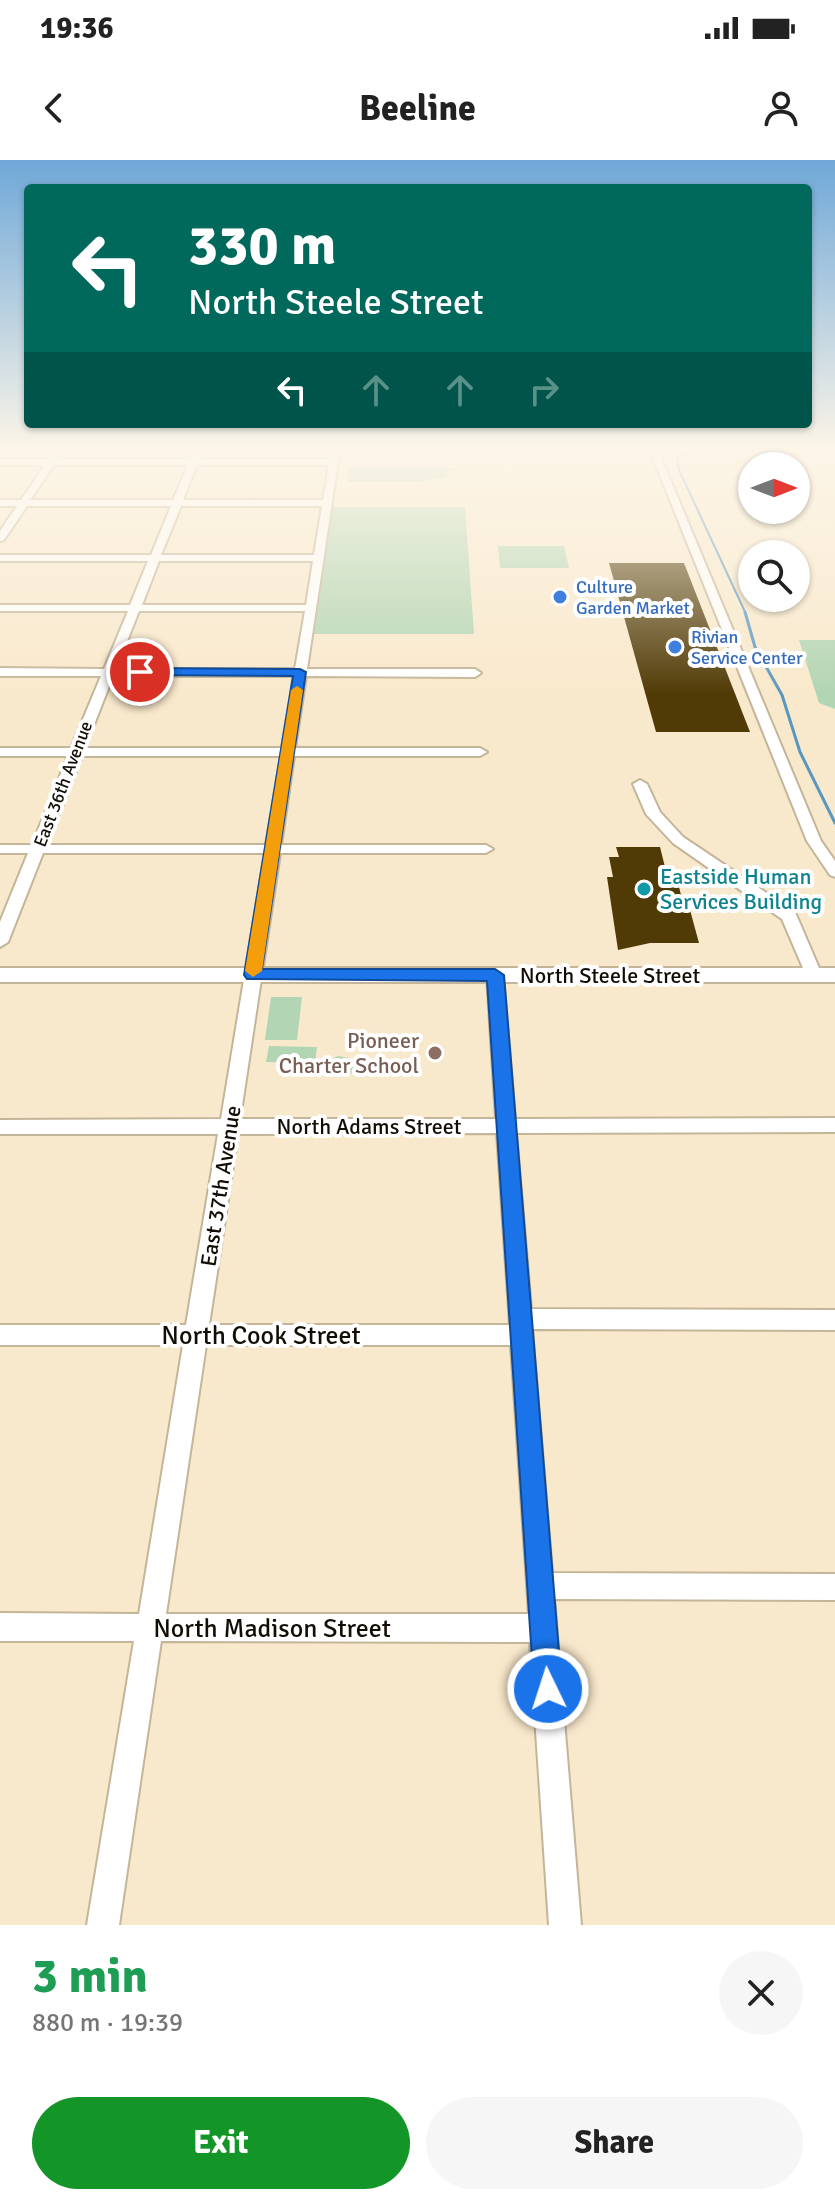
<!DOCTYPE html>
<html lang="en">
<head>
<meta charset="utf-8">
<style>
  :root { --surface:#fff; --page:#f6f6f6; --text:#222; --muted:#767676; --accent:#139527 }
  body { margin:0; font-family:Signika,sans-serif; background:var(--page); color:var(--text); height:100vh; display:flex; flex-direction:column; font-size:30px; white-space:nowrap }
  * { box-sizing:border-box; margin:0 }
  p { font-size:26px; color:var(--muted) }
  .icon { flex:none; width:44px; height:44px; fill:none; stroke:currentColor; stroke-width:2; stroke-linecap:round; stroke-linejoin:round }
  .map { position:relative; height:1765px; overflow:hidden }
  .sheet { display:flex; flex-direction:column; background:var(--surface); flex:1 }
  .sheet>* { flex:none }
  .banner { position:absolute; left:24px; top:24px; width:788px; height:244px; border-radius:8px; box-shadow:0 2px 6px #0004; background:#00695c; color:#fff; overflow:hidden }
  .needle { width:52px; rotate:90deg }
  .buttons { position:absolute; left:738px; top:292px; display:grid; gap:16px }
  .buttons a { display:grid; place-items:center; width:72px; height:72px; border-radius:50%; background:var(--surface); box-shadow:0 2px 6px #0004; font-size:40px }
  .pin { position:absolute; display:grid; place-items:center; width:68px; height:68px; color:#fff; margin:-34px; border:4px solid #fff; border-radius:50%; box-shadow:0 2px 8px #0007 }
  .me { position:absolute; width:88px; margin:-44px; rotate:356deg; stroke-linejoin:round; filter:drop-shadow(0 0 6px #0008) }
  .turn { display:flex; align-items:center; gap:28px; height:168px; padding:0 32px; font-size:36px }
  .turn .icon { width:104px; height:104px; stroke-width:2.5 }
  .turn b { display:block; font-size:56px; line-height:68px }
  .lanes { display:flex; align-items:center; height:76px; padding:0 32px; background:#0003; justify-content:center; gap:40px; direction:ltr }
  .lanes .off { opacity:.35 }
  .round { display:grid; place-items:center; flex:none; width:84px; height:84px; border-radius:42px; background:var(--page) }
  .summary { display:flex; align-items:center; justify-content:space-between; height:136px; padding:0 32px }
  h1 { font-size:48px; font-weight:700; line-height:60px; color:#1e9e55 }
  .cta { display:flex; gap:16px; margin-top:auto; padding:16px 32px }
  .cta a { flex:1; height:92px; border-radius:48px; background:var(--accent); color:#fff; font-size:32px; font-weight:700; line-height:92px; text-align:center }
  .cta a+a { background:var(--page); color:var(--text) }
  .status { display:flex; justify-content:space-between; align-items:center; height:56px; padding:0 40px; background:var(--surface); direction:ltr }
  .status svg { height:22px; fill:currentColor }
  header { display:flex; justify-content:space-between; align-items:center; height:104px; padding:0 32px; background:var(--surface); font-size:36px; font-weight:700 }
  .map>svg:first-child { display:block }
</style>
</head>
<body>
<div class="status"><b>19:36</b><svg viewBox="0 0 49 12"><path d="M0 12V9h3v3zM5 12V6h3v6zM10 12V3h3v9zM15 12V0h3v12zM26 1h20v11H26zM47 4h2v5h-2z"/></svg></div>
<header><svg class="icon" aria-label="back" viewBox="0 0 24 24"><path d="M15 5l-7 7 7 7"/></svg>Beeline<svg class="icon" aria-label="person" viewBox="0 0 24 24"><circle cx="12" cy="8" r="4"/><path d="M4 21q1-7 8-7t8 7"/></svg></header>
<div class="map">
<svg width="835" height="1765" viewBox="0 0 835 1765">
  <rect width="100%" height="100%" fill="#f9e9cc"/>
  <!-- green -->
  <g fill="#b2d5b3">
    <path d="M 349,307 L 454,308 L 455,310 L 444,313 L 451,316 C 439,320 431,318 419,322 L 348,322 Z"/>
    <path d="M 332,347 L 465,347 L 474,474 L 314,474 Z"/>
    <path d="M 498,386 L 564,386 L 569,408 L 500,408 Z"/>
    <path d="M 799,480 L 835,480 L 835,549 L 819,543 Z"/>
    <path d="M 271,837 L 302,837 L 297,880 L 265,880 Z"/>
    <path d="M 269,886 L 317,887 L 315,903 L 266,902 Z"/>
    <path d="M 338,896 L 370,902 L 390,913 L 327,914 L 329,900 Z"/>
  </g>
  <g fill="none" stroke-linecap="round" stroke-linejoin="round">
    <!-- stream-far1 -->
    <path stroke="#5997c0" stroke-width="2" d="M 692,288 L 677,298 L 679,310 L 746,454"/>
    <!-- stream -->
    <path stroke="#5997c0" stroke-width="3" d="M 745,452 L 755,487 L 782,535 L 800,592 L 835,663"/>
  </g>
  <!-- building -->
  <g fill="#503a06">
    <path d="M 609,403 L 684,403 L 750,572 L 656,572 Z"/>
    <path d="M 616,687 L 660,687 L 668,719 L 677,719 L 682,739 L 687,739 L 699,783 L 650,783 L 618,790 L 607,717 L 613,717 L 609,697 L 619,697 Z"/>
  </g>
  <g fill="none" stroke-linecap="round" stroke-linejoin="round">
    <!-- minor casing -->
    <g stroke="#c4b599" stroke-width="4">
      <g id="minor">
        <path d="M 57,288 L 65,288 L 58,299 L 190,299 L 195,288 L 203,288 L 199,299 L 330,299 L 332,288 L 340,288 L 307,509 L 475,509 L 481,513 L 475,517 L 306,516 L 295,588 L 480,588 L 487,592 L 480,596 L 294,596 L 281,685 L 486,685 L 493,689 L 486,693 L 280,693 L 240,959 L 496,959 L 487,815 L 495,809 L 503,815 L 515,959 L 835,958 L 835,972 L 516,973 L 531,1149 L 835,1150 L 835,1170 L 532,1169 L 552,1413 L 835,1414 L 835,1440 L 554,1439 L 581,1765 L 549,1765 L 530,1482 L 161,1481 L 119,1765 L 87,1765 L 134,1481 L 0,1481 L 0,1453 L 139,1454 L 183,1185 L 0,1185 L 0,1165 L 186,1165 L 218,974 L 0,974 L 0,960 L 221,959 L 265,693 L 43,693 L 8,782 L 0,787 L 0,762 L 28,693 L 0,693 L 0,685 L 32,685 L 68,596 L 0,596 L 0,588 L 71,588 L 101,516 L 0,516 L 0,508 L 104,509 L 128,451 L 0,451 L 0,445 L 130,445 L 148,401 L 0,401 L 0,395 L 151,395 L 171,346 L 27,346 L 4,380 L 0,381 L 0,371 L 17,346 L 0,346 L 0,340 L 21,340 L 45,305 L 0,305 L 0,299 L 49,299 ZM 54,305 L 188,305 L 173,340 L 30,340 ZM 197,305 L 329,305 L 323,340 L 183,340 ZM 181,346 L 322,346 L 314,395 L 161,395 ZM 159,401 L 313,401 L 306,445 L 142,445 ZM 139,451 L 305,451 L 295,509 L 116,509 ZM 113,516 L 294,516 L 282,588 L 85,588 ZM 82,596 L 281,596 L 266,685 L 47,685 ZM 497,973 L 510,1165 L 209,1165 L 238,974 ZM 206,1185 L 511,1185 L 529,1454 L 166,1454 Z"/>
        <path d="M 649,288 L 657,288 L 821,681 L 835,701 L 835,717 L 830,715 L 807,681 Z"/>
        <path d="M 640,620 L 647,624 L 660,652 L 683,677 L 795,752 L 822,815 L 820,819 L 814,821 L 806,815 L 782,759 L 673,683 L 646,654 L 633,624 Z"/>
      </g>
    </g>
    <!-- tertiary casing -->
    <g stroke="#c4b599" stroke-width="4">
      <rect id="tertiary" x="0" y="808" width="835" height="14"/>
    </g>
    <!-- minor -->
    <use href="#minor" fill="#fff" fill-rule="evenodd"/>
    <!-- tertiary -->
    <use href="#tertiary" fill="#fff" fill-rule="evenodd"/>
  </g>
  <!-- sky -->
  <linearGradient id="sky" x2="0" y2="1"><stop stop-color="#6fa8d8"/><stop offset="0.54" stop-color="#fcf5e8"/><stop offset="1" stop-color="#fcf5e8" stop-opacity="0"/></linearGradient>
  <rect width="835" height="535" fill="url(#sky)"/>
  <!-- route -->
  <path fill="#1a73e8" stroke="#114b97" stroke-width="2" d="M 140,508 L 300,509 L 306,512 L 262,809 L 495,809 L 504,815 L 562,1529 L 558,1539 L 548,1543 L 538,1539 L 534,1529 L 487,821 L 247,819 L 244,815 L 293,516 L 135,515 L 133,512 Z"/>
  <!-- slow -->
  <path fill="#f59e0b" d="M 297,526 L 303,530 L 262,811 L 253,817 L 245,811 L 291,530 Z"/>
  <!-- markers -->
  <g fill="#3f7fe0" stroke="#fff" stroke-width="3">
    <circle cx="560" cy="437" r="8"/>
    <circle cx="675" cy="487" r="8"/>
  </g>
  <circle fill="#0f9aa8" stroke="#fff" stroke-width="3" cx="644" cy="729" r="8"/>
  <circle fill="#8d6e63" stroke="#fff" stroke-width="3" cx="435" cy="893" r="8"/>
  <g text-anchor="middle" stroke-width="8" stroke-linejoin="round" paint-order="stroke">
    <!-- far-shop labels -->
    <g font-size="18" fill="#366cbe" stroke="#fff" text-anchor="start">
      <text x="576" y="433">Culture<tspan x="576" dy="21">Garden Market</tspan></text>
      <text x="691" y="483">Rivian<tspan x="691" dy="21">Service Center</tspan></text>
    </g>
    <!-- far-street labels -->
    <g font-size="18" fill="#130e05" stroke="#fff">
      <text transform="translate(63 624) rotate(-69)" y="6">East 36th Avenue</text>
    </g>
    <!-- culture labels -->
    <g font-size="22" fill="#0d838f" stroke="#fff" text-anchor="start">
      <text x="660" y="724">Eastside Human<tspan x="660" dy="25">Services Building</tspan></text>
    </g>
    <!-- street labels -->
    <g font-size="22" fill="#130e05" stroke="#fff">
      <text x="610" y="823">North Steele Street</text>
      <text x="369" y="974">North Adams Street</text>
      <text transform="translate(220 1026) rotate(-81)" y="8">East 37th Avenue</text>
    </g>
    <!-- education labels -->
    <g font-size="22" fill="#785e54" stroke="#fff" text-anchor="end">
      <text x="419" y="888">Pioneer<tspan x="419" dy="25">Charter School</tspan></text>
    </g>
    <!-- near-street labels -->
    <g font-size="26" fill="#130e05" stroke="#fff">
      <text x="261" y="1184">North Cook Street</text>
      <text x="272" y="1477">North Madison Street</text>
    </g>
  </g>
</svg>
<div class="buttons">
<a><svg class="needle" viewBox="-14 -14 28 28"><path d="M0-13l5 13h-10z" fill="#e53935"/><path d="M0 13l5-13h-10z" fill="#767676"/></svg></a>
<a><svg class="icon" aria-label="search" viewBox="0 0 24 24"><circle cx="10" cy="10" r="6"/><path d="M15 15l6 6"/></svg></a>
</div>
<div class="pin" style="left:140px;top:512px;background:#d93025"><svg class="icon" aria-label="arrive" viewBox="0 0 24 24"><path d="M6 21V4h12l-3 4 3 4H6"/></svg></div>
<svg class="me" style="left:548px;top:1529px" viewBox="-20 -20 40 40"><circle r="17" fill="#1a73e8" stroke="#fff" stroke-width="3"/><path d="M0-11L8 9 0 5-8 9z" fill="#fff"/></svg>
<div class="banner">
<div class="turn"><svg class="icon" aria-label="left" viewBox="0 0 24 24"><path d="M17 20v-9H6M10 6l-5 5 5 5"/></svg><div><b>330 m</b>North Steele Street</div></div>
<div class="lanes"><svg class="icon" aria-label="left" viewBox="0 0 24 24"><path d="M17 20v-9H6M10 6l-5 5 5 5"/></svg><svg class="icon off" aria-label="ahead" viewBox="0 0 24 24"><path d="M12 20V5M6 11l6-6 6 6"/></svg><svg class="icon off" aria-label="ahead" viewBox="0 0 24 24"><path d="M12 20V5M6 11l6-6 6 6"/></svg><svg class="icon off" aria-label="right" viewBox="0 0 24 24"><path d="M7 20v-9h11M14 6l5 5-5 5"/></svg></div>
</div>
</div>
<section class="sheet">
<div class="summary"><div><h1>3 min</h1><p>880 m · 19:39</p></div><a class="round"><svg class="icon" aria-label="close" viewBox="0 0 24 24"><path d="M6 6l12 12M18 6L6 18"/></svg></a></div>
<div class="cta"><a>Exit</a><a>Share</a></div>
</section>
</body>
</html>
